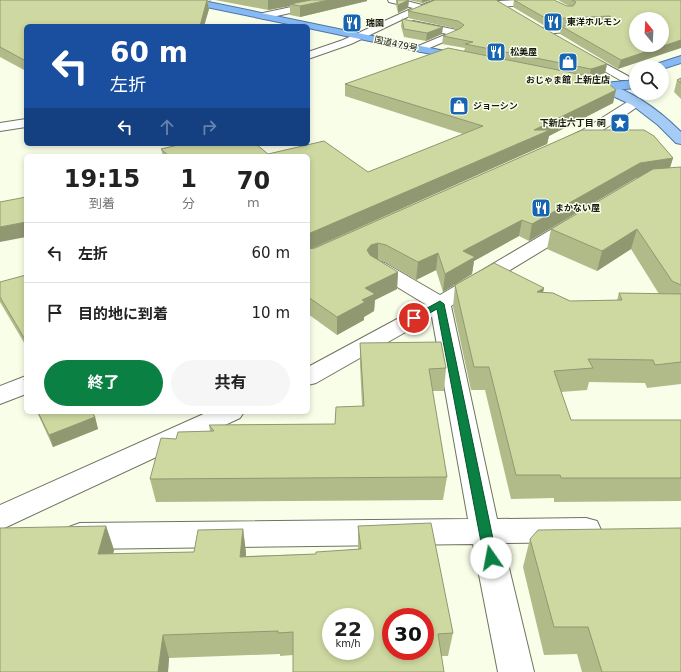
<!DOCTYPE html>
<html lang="ja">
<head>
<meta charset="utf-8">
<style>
  :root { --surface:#fff; --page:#f6f6f6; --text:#222; --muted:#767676; --line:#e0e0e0; --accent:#0b8043 }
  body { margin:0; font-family:"DejaVu Sans","Noto Sans JP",sans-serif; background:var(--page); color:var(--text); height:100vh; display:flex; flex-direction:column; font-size:15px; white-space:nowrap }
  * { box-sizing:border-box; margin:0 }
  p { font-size:13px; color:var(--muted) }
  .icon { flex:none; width:22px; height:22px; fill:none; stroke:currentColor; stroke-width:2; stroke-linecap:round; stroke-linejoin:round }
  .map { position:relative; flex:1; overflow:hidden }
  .drawer { position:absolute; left:24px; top:154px; width:286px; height:260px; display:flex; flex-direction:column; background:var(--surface); border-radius:6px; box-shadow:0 2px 6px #0003 }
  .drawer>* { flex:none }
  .hud { position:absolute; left:24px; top:24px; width:286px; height:122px; border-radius:6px; box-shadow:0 2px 6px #0003; background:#1a4fa0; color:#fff; overflow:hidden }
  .needle { width:26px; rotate:342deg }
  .controls { position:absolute; left:629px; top:12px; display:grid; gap:8px }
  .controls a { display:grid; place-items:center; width:40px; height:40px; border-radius:50%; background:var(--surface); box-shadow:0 2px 6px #0003; font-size:20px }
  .speed { position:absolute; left:322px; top:608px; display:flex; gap:8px; font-size:20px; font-weight:700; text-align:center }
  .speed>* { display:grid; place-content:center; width:52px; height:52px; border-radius:50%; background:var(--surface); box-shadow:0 2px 6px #0003; line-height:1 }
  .speed small { font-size:10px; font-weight:400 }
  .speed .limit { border:6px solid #d22; background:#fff; color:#111 }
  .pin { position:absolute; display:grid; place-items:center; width:34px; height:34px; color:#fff; margin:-17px; border:2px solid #fff; border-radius:50%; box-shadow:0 1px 4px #0007 }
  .me { position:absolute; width:44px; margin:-22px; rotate:348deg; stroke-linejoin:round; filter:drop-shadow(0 0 3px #0008) }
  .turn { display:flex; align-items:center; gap:14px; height:84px; padding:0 20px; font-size:18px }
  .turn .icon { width:52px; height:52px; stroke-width:2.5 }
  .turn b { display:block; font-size:28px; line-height:34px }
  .lanes { display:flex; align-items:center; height:38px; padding:0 20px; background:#0003; justify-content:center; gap:20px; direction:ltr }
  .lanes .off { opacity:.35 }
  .eta { display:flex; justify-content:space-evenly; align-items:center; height:68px; text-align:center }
  .eta b { font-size:24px; font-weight:700; line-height:28px }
  .cta { display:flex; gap:8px; margin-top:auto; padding:8px 20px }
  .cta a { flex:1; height:46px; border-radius:24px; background:var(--accent); color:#fff; font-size:16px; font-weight:700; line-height:46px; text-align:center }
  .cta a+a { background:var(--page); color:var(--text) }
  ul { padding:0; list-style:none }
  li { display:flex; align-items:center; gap:12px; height:60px; padding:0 20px; border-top:1px solid var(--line) }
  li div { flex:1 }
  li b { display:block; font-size:15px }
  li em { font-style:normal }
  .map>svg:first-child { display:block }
</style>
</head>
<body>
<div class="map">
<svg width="681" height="672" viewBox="0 0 681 672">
  <rect width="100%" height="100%" fill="#f9fee9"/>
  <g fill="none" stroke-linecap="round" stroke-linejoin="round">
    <!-- minor casing -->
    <g stroke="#6f7360" stroke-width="2">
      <g id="minor">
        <path d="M 324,0 L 340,0 L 336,3 L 263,19 L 258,16 L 263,13 Z"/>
        <path d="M 388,0 L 403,0 L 422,5 L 435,0 L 448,0 L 447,2 L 420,11 L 351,44 L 308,59 L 308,52 L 343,40 L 413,8 L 389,2 Z"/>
        <path d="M 520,0 L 548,0 L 548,1 L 544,4 L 498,7 L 494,4 L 498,1 Z"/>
        <path d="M 413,21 L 457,30 L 462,33 L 460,35 L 420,52 L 415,49 L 416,47 L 447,34 L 410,26 L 408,24 Z"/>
        <path d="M 591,25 L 594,26 L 596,28 L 594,30 L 542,34 L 537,31 L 542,28 Z"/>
        <path d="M 580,50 L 628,76 L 630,78 L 628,80 L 620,80 L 576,55 L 575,53 L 576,51 Z"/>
        <path d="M 636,98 L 640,99 L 642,102 L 640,105 C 625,115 577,151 560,147 L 558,144 L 560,141 L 581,131 L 632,99 Z"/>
        <path d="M 26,119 L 26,127 L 0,131 L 0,123 Z"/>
        <path d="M 575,218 L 581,219 L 584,223 L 581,227 L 451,306 L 497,519 L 586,518 L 597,521 L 601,530 L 597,539 L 586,542 L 503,543 L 534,672 L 498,672 L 473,544 L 80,549 L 69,545 L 65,536 L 69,527 L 80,523 L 468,519 L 432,317 L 316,383 L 308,385 L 308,367 L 425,304 L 371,271 L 368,267 L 371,263 L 378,261 L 385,263 L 440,295 L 569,219 Z"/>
        <path d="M 26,376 L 26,394 L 0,404 L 0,386 Z"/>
        <path d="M 208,412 L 244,412 L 240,418 L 0,530 L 0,505 Z"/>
      </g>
    </g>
    <!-- primary casing -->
    <g stroke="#4d76a3" stroke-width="2">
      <path id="primary" d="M 604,83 C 633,91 660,111 681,132 L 681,144 L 676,143 L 658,125 L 632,105 L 600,90 L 598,87 L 600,84 Z"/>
    </g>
    <!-- trunk casing -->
    <g stroke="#4d76a3" stroke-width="2">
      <g id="trunk">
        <path d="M 183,0 L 199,0 L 464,55 L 469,58 L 464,61 L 308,28 L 308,26 L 298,26 L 187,3 Z"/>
        <path d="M 681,56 L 681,63 L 662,69 L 662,67 L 651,67 L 653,65 Z"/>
        <path d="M 582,79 L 604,83 L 636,80 L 636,88 L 604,91 L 578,86 L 576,83 L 578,80 Z"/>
      </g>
    </g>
    <!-- minor -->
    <use href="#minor" fill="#fff" fill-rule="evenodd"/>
    <!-- primary -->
    <use href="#primary" fill="#a5cbf7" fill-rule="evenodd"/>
    <!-- trunk -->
    <use href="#trunk" fill="#87baf4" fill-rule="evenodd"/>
  </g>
  <!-- wall -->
  <g fill="#b1bb8a">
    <path d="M 0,0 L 211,0 L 211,1 L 208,0 L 209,9 L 204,26 L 26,26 L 26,71 L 0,57 Z"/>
    <path d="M 215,0 L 367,0 L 367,1 L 300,17 L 290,15 L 290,6 L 268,10 Z"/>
    <path d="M 396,0 L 409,0 L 408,8 L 398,13 L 396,5 Z"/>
    <path d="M 409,0 L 431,0 L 422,3 Z"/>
    <path d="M 435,0 L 496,0 L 540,26 L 607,64 L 605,73 L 593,77 L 603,79 L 616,90 L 613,103 L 549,136 L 547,144 L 314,248 L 582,130 L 644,130 L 654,136 L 673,158 L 670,168 L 681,167 L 681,384 L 647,388 L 645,383 L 589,382 L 587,390 L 561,392 L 571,420 L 681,420 L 681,501 L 554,502 L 554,498 L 511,499 L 485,390 L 471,390 L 453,307 L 455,285 L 494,263 L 544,288 L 543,292 L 553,293 L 570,301 L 617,300 L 619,293 L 659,294 L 631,249 L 597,271 L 547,249 L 551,229 L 639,177 L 636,178 L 529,241 L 519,236 L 474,261 L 472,274 L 443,292 L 436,270 L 416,280 L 385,262 L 379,260 L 398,272 L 397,289 L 375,300 L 374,311 L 364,317 L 364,320 L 337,335 L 308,314 L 308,156 L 163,156 L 161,149 L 182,144 L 256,144 L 268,154 L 324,141 L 368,172 L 463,134 L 345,96 L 345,84 L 448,48 L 464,51 L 465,48 L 442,44 L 443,36 L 459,30 L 457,29 L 408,18 L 408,11 Z"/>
    <path d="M 514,0 L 569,6 L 558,0 L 681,0 L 618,69 L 560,34 L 561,26 L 586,25 L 545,26 L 513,7 Z"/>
    <path d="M 402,19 L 442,34 L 426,41 L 404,37 L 401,26 Z"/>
    <path d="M 681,78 L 681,99 L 674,92 L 677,80 Z"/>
    <path d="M 26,275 L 26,346 L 0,302 L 0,282 Z"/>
    <path d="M 360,343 L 446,368 L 444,391 L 432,391 L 447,477 L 443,500 L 156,502 L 150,479 L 176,439 L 210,431 L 209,425 L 335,424 L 362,406 L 360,365 Z"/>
    <path d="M 37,412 L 92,412 L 95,417 L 98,429 L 53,447 Z"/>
    <path d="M 106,526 L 114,550 L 113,554 L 194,552 L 243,529 L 246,553 L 246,556 L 316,554 L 358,549 L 358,526 L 453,633 L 448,656 L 293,655 L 280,656 L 280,654 L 169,658 L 168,672 L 0,672 Z"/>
    <path d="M 530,539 L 681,672 L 582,672 L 577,654 L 544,655 L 523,567 Z"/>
  </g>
  <!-- shaded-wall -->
  <g fill="#909871">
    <path d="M 207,0 L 209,9 L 204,26 L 200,26 Z"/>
    <path d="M 268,0 L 317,0 L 290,4 L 290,6 L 268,10 Z"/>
    <path d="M 329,0 L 367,0 L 367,1 L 300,17 L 300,6 Z"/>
    <path d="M 409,0 L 408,8 L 398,13 L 398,5 Z"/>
    <path d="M 422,0 L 431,0 L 422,3 Z"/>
    <path d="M 443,27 L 442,34 L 426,41 L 427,33 Z"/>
    <path d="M 681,40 L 681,48 L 618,69 L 621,60 Z"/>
    <path d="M 607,64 L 605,73 L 589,78 L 591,69 Z"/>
    <path d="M 616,90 L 613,103 L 549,136 L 547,144 L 308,250 L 308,234 L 534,130 Z"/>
    <path d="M 673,158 L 668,173 L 636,178 L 529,241 L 532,224 L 640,163 Z"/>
    <path d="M 522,220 L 519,236 L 474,261 L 472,274 L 443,292 L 445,274 L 463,251 Z"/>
    <path d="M 26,222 L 26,237 L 0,242 L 0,227 Z"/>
    <path d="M 637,229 L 631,249 L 597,271 L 602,251 Z"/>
    <path d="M 378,243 L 378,260 L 371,262 L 367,250 L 371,245 Z"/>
    <path d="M 438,253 L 436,270 L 416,280 L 418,262 Z"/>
    <path d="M 398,272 L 397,289 L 375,300 L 374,311 L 364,317 L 364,320 L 337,335 L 337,317 L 365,288 Z"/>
    <path d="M 544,288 L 539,309 L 537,292 Z"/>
    <path d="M 95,417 L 98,429 L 53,447 L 49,435 Z"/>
    <path d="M 106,526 L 114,550 L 107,578 L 98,554 Z"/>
    <path d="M 243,529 L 246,553 L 244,581 L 240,557 Z"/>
    <path d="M 163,635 L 169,658 L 168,672 L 158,672 Z"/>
  </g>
  <!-- building -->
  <g fill="#ced9a1" stroke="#909871" fill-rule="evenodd">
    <path d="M 0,0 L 207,0 L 200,26 L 26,26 L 26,61 L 0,47 Z"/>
    <path d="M 311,0 L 329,0 L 300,6 L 290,4 Z"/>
    <path d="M 397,0 L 409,0 L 398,5 Z"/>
    <path d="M 435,0 L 496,0 L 540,26 L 607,64 L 591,69 L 465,44 L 473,42 L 443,36 L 461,28 L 464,25 L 458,21 L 408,11 Z"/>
    <path d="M 514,0 L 554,0 L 567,6 L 573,6 L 576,2 L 572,0 L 681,0 L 681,40 L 621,60 L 561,26 L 606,24 L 612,20 L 610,16 L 547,19 ZM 636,19 L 662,19 L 662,45 L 636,45 Z"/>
    <path d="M 402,19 L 443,27 L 427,33 L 404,29 Z"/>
    <path d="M 448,48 L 603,79 L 616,90 L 534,130 L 550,130 L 308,234 L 308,156 L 169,156 L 161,149 L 182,144 L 256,144 L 268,154 L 324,141 L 368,172 L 483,126 L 345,84 Z"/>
    <path d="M 681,78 L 681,83 L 677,80 Z"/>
    <path d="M 582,130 L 644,130 L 654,136 L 673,158 L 640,163 L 532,224 L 522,220 L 463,251 L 475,257 L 445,274 L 438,253 L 418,262 L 386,245 L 378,243 L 371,245 L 367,250 L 370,255 L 398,272 L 365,288 L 375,294 L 362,300 L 365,302 L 337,317 L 308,297 L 308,249 L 315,248 Z"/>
    <path d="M 681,167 L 681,285 L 672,281 L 637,229 L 602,251 L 551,229 L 653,169 Z"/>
    <path d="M 26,197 L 26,222 L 0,227 L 0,202 Z"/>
    <path d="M 494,263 L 544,288 L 537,292 L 553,293 L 570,301 L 622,300 L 619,293 L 681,294 L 681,362 L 655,365 L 653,360 L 588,359 L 593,368 L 554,371 L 571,420 L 681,420 L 681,478 L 561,478 L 560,475 L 516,475 L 489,367 L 474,367 L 455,285 Z"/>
    <path d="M 26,275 L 26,341 L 0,297 L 0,282 Z"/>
    <path d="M 441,342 L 446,368 L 429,369 L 447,477 L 150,479 L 161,438 L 176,439 L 178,432 L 214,431 L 209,425 L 335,424 L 336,407 L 364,406 L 360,343 Z"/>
    <path d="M 26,378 L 26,384 L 24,379 Z"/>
    <path d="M 38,412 L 92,412 L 95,417 L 49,435 Z"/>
    <path d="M 431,523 L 453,633 L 438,634 L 444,672 L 293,672 L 293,632 L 278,633 L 278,631 L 163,635 L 158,672 L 0,672 L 0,528 L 106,526 L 98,554 L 194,552 L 198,530 L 243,529 L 240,557 L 316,554 L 316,552 L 361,549 L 358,526 ZM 331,617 L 365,617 L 365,651 L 331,651 ZM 391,617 L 425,617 L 425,651 L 391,651 Z"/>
    <path d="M 681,528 L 681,672 L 602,672 L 588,627 L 554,627 L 530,539 L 538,530 Z"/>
  </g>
  <!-- route -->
  <path fill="#0b8043" stroke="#07532c" d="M 440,301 L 444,304 L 497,558 L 495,562 L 491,564 L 486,562 L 484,558 L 437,309 L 417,320 L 414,321 L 409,318 Z"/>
  <!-- icons -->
  <defs>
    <g id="restaurant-square" transform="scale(1)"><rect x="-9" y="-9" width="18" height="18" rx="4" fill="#1764b3" stroke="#f9fee9"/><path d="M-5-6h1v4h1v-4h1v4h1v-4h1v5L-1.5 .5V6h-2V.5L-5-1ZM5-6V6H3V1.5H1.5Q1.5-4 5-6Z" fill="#fff"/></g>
    <g id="shop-square" transform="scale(1)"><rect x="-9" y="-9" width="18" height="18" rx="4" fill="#1764b3" stroke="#f9fee9"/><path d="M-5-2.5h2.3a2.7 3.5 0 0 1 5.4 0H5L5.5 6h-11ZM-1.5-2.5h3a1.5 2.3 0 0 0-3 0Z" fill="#fff"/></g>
    <g id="sight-square" transform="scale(1)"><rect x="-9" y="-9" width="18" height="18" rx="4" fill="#1764b3" stroke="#f9fee9"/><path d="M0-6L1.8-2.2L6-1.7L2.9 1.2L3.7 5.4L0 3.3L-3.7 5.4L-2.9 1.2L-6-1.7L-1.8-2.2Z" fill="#fff"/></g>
  </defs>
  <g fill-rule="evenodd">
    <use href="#restaurant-square" x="553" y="22"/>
    <use href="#restaurant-square" x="352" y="23"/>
    <use href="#restaurant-square" x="496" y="52"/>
    <use href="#shop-square" x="568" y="62"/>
    <use href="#shop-square" x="459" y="106"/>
    <use href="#sight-square" x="620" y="123"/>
    <use href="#restaurant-square" x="541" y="208"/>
  </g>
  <g text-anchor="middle" stroke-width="3" stroke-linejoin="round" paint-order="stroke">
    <!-- far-poi labels -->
    <g font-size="9" font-weight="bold" fill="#181912" stroke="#f9fee9" text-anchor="start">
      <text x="567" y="25">東洋ホルモン</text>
      <text x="366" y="26">瑞園</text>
      <text x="510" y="55">松美屋</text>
      <text x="568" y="83" text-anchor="middle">おじゃま館 上新庄店</text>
      <text x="473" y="109">ジョーシン</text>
      <text x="606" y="126" text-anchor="end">下新庄六丁目 祠</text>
      <text x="555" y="211">まかない屋</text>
    </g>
    <!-- far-street labels -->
    <g font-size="9" fill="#181912" stroke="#f9fee9">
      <text transform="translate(396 44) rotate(12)" y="3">国道479号</text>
    </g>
  </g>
</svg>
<div class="controls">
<a><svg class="needle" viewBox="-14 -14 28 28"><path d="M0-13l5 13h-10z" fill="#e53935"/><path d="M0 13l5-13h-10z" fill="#767676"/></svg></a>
<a><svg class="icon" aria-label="search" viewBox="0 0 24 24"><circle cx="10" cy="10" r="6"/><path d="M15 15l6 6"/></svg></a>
</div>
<div class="speed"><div>22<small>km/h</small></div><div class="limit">30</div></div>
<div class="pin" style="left:414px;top:318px;background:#d93025"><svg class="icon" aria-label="arrive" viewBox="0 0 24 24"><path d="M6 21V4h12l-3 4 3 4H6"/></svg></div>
<svg class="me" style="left:491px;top:558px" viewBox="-20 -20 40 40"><circle r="19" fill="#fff"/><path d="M0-13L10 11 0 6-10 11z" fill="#0b8043"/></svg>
<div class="hud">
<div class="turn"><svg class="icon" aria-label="left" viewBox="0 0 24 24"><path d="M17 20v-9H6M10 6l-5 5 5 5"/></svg><div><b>60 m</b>左折</div></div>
<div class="lanes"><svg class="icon" aria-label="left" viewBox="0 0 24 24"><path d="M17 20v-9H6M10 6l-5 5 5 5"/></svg><svg class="icon off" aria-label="ahead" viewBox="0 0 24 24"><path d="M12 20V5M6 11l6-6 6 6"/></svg><svg class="icon off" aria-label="right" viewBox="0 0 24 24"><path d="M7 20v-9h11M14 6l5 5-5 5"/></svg></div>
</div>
<section class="drawer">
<div class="eta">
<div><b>19:15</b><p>到着</p></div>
<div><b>1</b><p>分</p></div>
<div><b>70</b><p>m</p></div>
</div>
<ul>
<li><svg class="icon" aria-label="left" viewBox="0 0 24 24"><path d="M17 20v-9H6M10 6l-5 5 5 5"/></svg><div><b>左折</b></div><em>60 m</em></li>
<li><svg class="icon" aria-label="arrive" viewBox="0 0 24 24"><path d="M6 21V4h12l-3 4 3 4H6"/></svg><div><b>目的地に到着</b></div><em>10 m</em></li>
</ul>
<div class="cta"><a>終了</a><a>共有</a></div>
</section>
</div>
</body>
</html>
